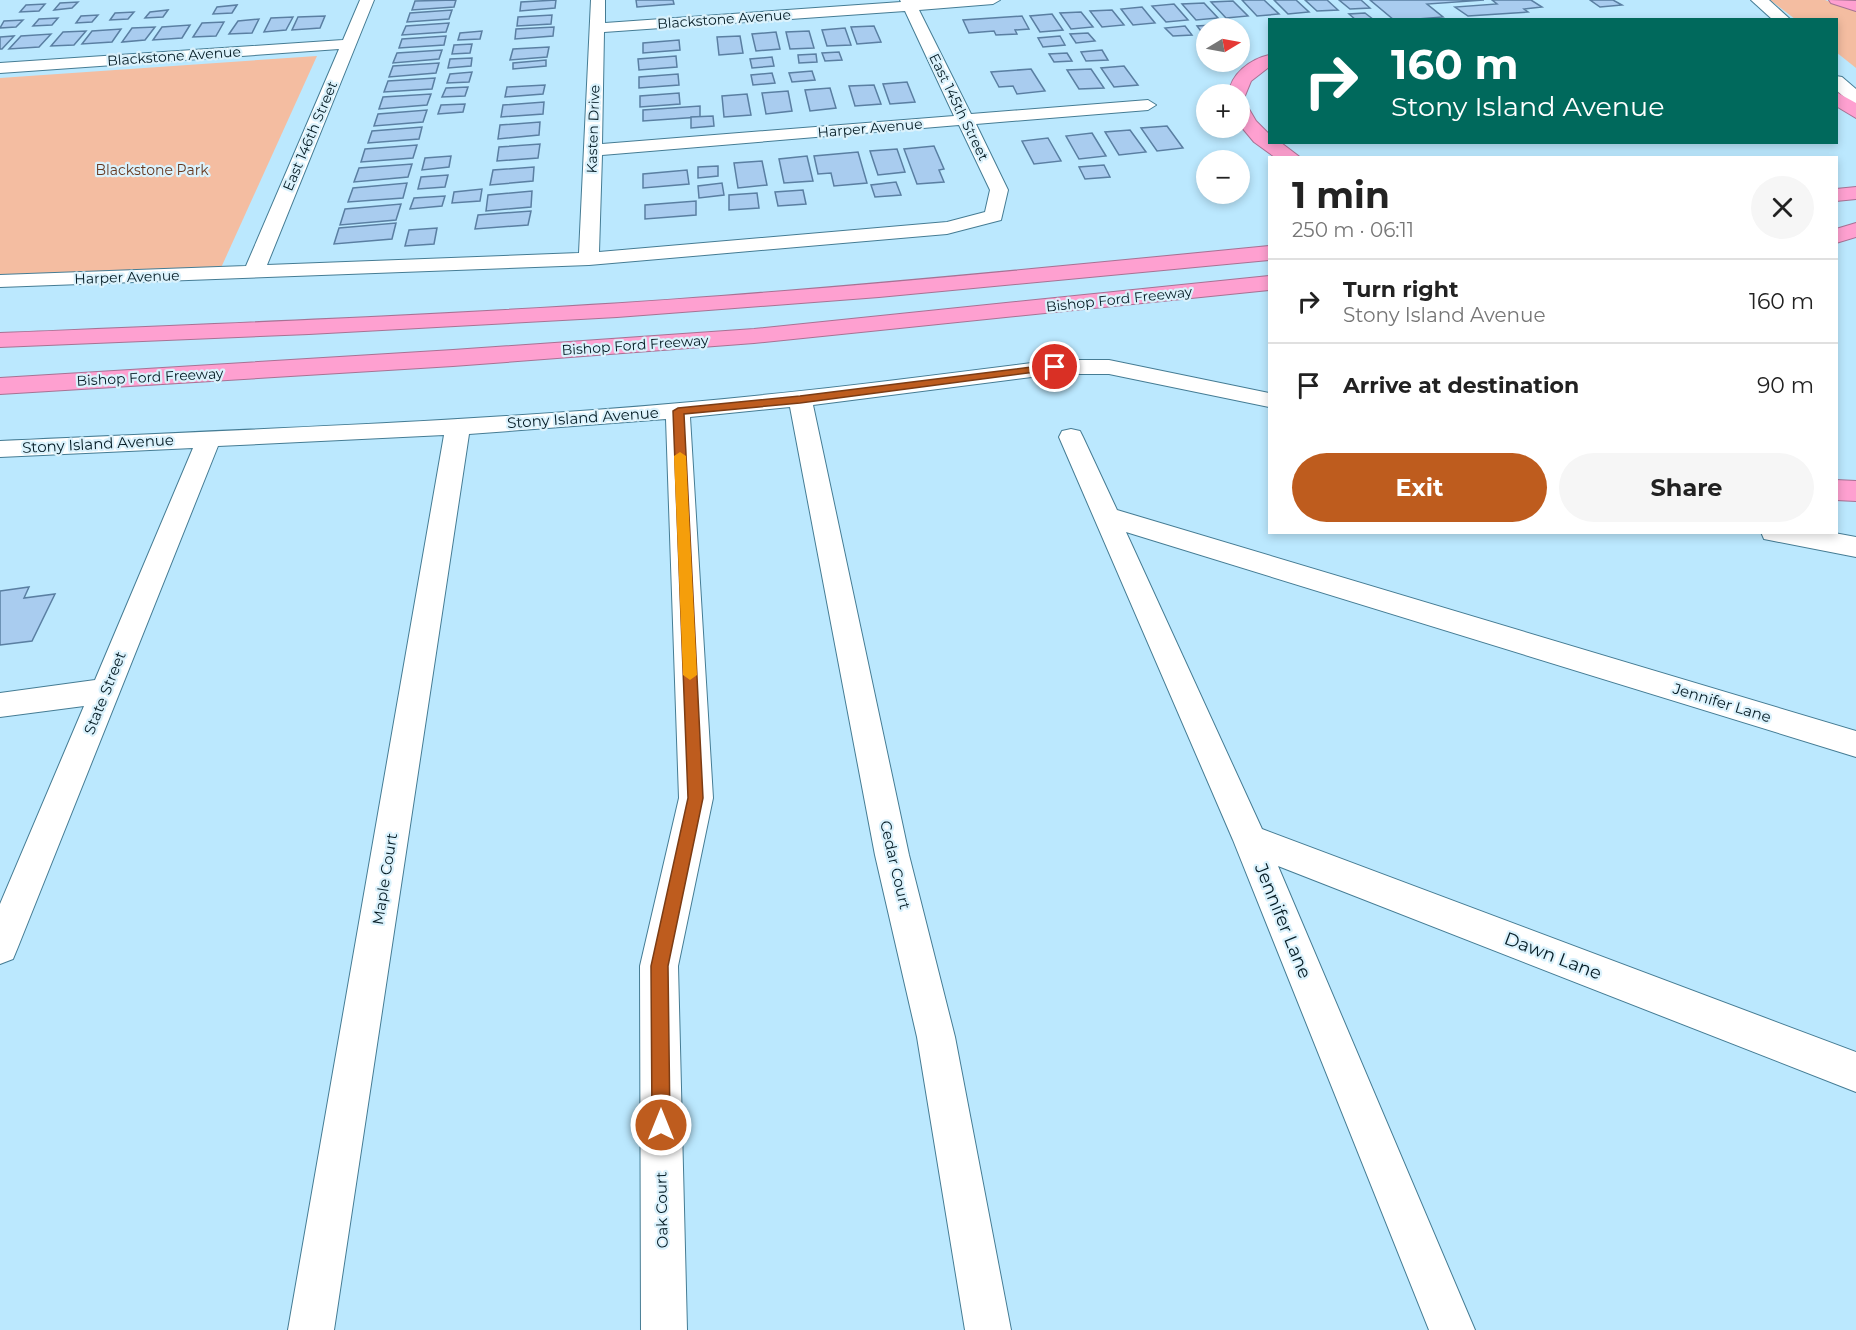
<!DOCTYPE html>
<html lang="en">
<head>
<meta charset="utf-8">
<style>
  :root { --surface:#fff; --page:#f6f6f6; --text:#222; --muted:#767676; --line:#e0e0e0; --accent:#be5c1e }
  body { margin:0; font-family:Montserrat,sans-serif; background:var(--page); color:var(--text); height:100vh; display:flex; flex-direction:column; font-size:22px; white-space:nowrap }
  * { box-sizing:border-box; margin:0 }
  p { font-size:20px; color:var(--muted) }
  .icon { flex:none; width:33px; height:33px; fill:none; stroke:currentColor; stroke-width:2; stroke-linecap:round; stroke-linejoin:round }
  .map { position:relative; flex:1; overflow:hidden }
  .drawer { position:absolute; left:1268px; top:156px; width:570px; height:378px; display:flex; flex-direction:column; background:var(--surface); border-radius:0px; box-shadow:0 3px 9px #0003 }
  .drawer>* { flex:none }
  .top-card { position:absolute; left:1268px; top:18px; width:570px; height:126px; border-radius:0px; box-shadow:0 3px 9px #0003; background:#00695c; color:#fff; overflow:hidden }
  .needle { width:39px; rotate:80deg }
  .tools { position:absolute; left:1196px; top:18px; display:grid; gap:12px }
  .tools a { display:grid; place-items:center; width:54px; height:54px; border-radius:50%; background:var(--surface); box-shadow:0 3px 9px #0003; font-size:30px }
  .pin { position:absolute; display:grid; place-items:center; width:51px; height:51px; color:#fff; margin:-26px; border:3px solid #fff; border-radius:50%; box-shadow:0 2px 6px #0007 }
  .me { position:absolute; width:66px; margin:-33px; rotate:0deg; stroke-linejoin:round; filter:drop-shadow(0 0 4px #0008) }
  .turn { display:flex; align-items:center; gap:21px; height:126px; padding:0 24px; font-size:27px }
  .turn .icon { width:78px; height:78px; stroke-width:2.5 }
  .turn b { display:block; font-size:42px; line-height:51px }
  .round { display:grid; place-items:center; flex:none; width:63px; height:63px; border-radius:32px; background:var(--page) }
  .headline { display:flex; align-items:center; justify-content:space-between; height:102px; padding:0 24px }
  h1 { font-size:36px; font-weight:700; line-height:45px }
  .primary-button { display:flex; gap:12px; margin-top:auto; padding:12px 24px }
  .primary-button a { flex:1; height:69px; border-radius:36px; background:var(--accent); color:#fff; font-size:24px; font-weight:700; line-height:69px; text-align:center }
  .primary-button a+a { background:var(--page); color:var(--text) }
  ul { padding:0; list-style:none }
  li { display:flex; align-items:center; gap:18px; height:84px; padding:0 24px; border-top:2px solid var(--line) }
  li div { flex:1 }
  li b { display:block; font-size:22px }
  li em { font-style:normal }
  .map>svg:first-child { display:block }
</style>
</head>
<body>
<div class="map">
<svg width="1856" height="1330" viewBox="0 0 1856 1330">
  <rect width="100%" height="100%" fill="#bbe8fe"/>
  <!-- green -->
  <g fill="#f4bda1">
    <path d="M 1770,0 L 1825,0 L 1856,11 L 1856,68 L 1836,52 L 1836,20 L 1795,19 Z"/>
    <path d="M 317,56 L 220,270 L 0,276 L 0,78 Z"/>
  </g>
  <!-- building -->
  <g fill="#a9ccef" stroke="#5a7fa2" stroke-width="1.5">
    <path d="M 456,0 L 454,7 L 412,10 L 415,1 Z"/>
    <path d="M 556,0 L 555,8 L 520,11 L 521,2 Z"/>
    <path d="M 636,0 L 673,0 L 674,4 L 637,7 Z"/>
    <path d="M 1242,0 L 1264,0 L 1279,14 L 1257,16 Z"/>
    <path d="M 1274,0 L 1296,0 L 1309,12 L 1288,14 Z"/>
    <path d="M 1305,0 L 1327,0 L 1338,10 L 1317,11 Z"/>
    <path d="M 1339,0 L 1361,0 L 1370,8 L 1350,9 Z"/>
    <path d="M 1370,0 L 1484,0 L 1427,4 L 1443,17 L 1405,20 L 1394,20 Z"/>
    <path d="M 1492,0 L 1531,0 L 1542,7 L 1524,9 L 1528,12 L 1468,16 L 1455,7 L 1497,4 Z"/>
    <path d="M 1590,0 L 1613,0 L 1622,5 L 1600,7 Z"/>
    <path d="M 1233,1 L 1248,16 L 1226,18 L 1211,2 Z"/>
    <path d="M 78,2 L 72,8 L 54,10 L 60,3 Z"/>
    <path d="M 1204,3 L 1218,18 L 1196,20 L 1182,4 Z"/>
    <path d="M 45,4 L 39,11 L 20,12 L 26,5 Z"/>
    <path d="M 1174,4 L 1188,20 L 1166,22 L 1152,6 Z"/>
    <path d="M 237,5 L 232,13 L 213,14 L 217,7 Z"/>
    <path d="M 1142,7 L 1155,23 L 1133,25 L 1121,9 Z"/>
    <path d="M 168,10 L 163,17 L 145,18 L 150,12 Z"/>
    <path d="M 452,10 L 449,19 L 407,22 L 410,13 Z"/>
    <path d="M 1112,10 L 1124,25 L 1102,27 L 1090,11 Z"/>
    <path d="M 134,12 L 128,19 L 110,20 L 115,13 Z"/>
    <path d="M 1081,12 L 1093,27 L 1071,29 L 1060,13 Z"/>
    <path d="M 1365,13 L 1374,20 L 1356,20 L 1349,14 Z"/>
    <path d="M 1052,14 L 1063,30 L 1040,32 L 1030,16 Z"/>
    <path d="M 98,15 L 92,22 L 76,23 L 81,16 Z"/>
    <path d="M 552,15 L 551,24 L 517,26 L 518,17 Z"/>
    <path d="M 325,16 L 320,28 L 292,30 L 298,17 Z"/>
    <path d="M 1022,16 L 1029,29 L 1015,30 L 1017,34 L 996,35 L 994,31 L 969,33 L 963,20 Z"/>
    <path d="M 293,17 L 286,30 L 264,32 L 271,18 Z"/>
    <path d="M 58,18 L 52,25 L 33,26 L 39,19 Z"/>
    <path d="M 259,19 L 252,33 L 229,34 L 238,21 Z"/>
    <path d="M 23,20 L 16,27 L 0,28 L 4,21 Z"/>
    <path d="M 224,22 L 216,36 L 193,37 L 202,23 Z"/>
    <path d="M 449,23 L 446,32 L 402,35 L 406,26 Z"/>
    <path d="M 190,25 L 182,38 L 153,40 L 162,27 Z"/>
    <path d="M 1214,25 L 1218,28 L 1206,28 L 1204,35 L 1197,26 Z"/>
    <path d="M 874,26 L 881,42 L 857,44 L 851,27 Z"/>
    <path d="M 1185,26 L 1192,35 L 1173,36 L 1165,28 Z"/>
    <path d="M 155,27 L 145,40 L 122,42 L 132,28 Z"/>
    <path d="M 554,27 L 553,36 L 515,39 L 516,29 Z"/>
    <path d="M 845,28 L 851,45 L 827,46 L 822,30 Z"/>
    <path d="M 121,29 L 112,42 L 82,44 L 92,31 Z"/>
    <path d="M 86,31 L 74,45 L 51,46 L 63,32 Z"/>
    <path d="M 482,31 L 480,39 L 458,40 L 460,33 Z"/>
    <path d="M 809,31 L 814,48 L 790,49 L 786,32 Z"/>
    <path d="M 776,32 L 780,49 L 756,51 L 752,34 Z"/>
    <path d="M 1088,33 L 1095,41 L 1076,43 L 1070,34 Z"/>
    <path d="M 51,34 L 39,47 L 9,49 L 21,36 Z"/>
    <path d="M 14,36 L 2,49 L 0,49 L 0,37 Z"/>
    <path d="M 446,36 L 444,45 L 399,48 L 402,39 Z"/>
    <path d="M 740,36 L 743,53 L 719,55 L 717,37 Z"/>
    <path d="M 1060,36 L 1065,45 L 1043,47 L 1038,38 Z"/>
    <path d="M 679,40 L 680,50 L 643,53 L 643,43 Z"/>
    <path d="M 472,44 L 470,53 L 452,54 L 454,45 Z"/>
    <path d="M 549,47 L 547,57 L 510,60 L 513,49 Z"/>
    <path d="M 442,50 L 439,59 L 393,63 L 397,53 Z"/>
    <path d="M 1102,50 L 1108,60 L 1086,61 L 1081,52 Z"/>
    <path d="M 839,52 L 842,60 L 825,61 L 822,53 Z"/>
    <path d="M 1067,53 L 1072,61 L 1054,62 L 1049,54 Z"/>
    <path d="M 816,54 L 817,62 L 799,63 L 798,55 Z"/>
    <path d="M 676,56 L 677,67 L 639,70 L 638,59 Z"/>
    <path d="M 772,57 L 774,66 L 752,68 L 750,59 Z"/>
    <path d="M 472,58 L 471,66 L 448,68 L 450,59 Z"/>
    <path d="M 546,60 L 546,66 L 513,69 L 513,63 Z"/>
    <path d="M 439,63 L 436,73 L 389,77 L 393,66 Z"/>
    <path d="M 1124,66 L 1138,85 L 1114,87 L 1101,68 Z"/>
    <path d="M 1031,69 L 1045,91 L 1017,94 L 1013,86 L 999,87 L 991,72 Z"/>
    <path d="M 1091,69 L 1104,88 L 1079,89 L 1067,70 Z"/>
    <path d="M 812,71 L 815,80 L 792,82 L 789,73 Z"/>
    <path d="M 472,72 L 469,82 L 447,83 L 450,74 Z"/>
    <path d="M 772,73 L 775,83 L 753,85 L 751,75 Z"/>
    <path d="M 678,74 L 679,85 L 639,88 L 639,77 Z"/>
    <path d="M 435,78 L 432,89 L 384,92 L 388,81 Z"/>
    <path d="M 907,82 L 915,102 L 890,104 L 883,84 Z"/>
    <path d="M 545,85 L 543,94 L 505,97 L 507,87 Z"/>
    <path d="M 874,85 L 881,104 L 855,106 L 849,86 Z"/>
    <path d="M 468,87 L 465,96 L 442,97 L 446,88 Z"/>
    <path d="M 830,88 L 836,108 L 810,111 L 805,90 Z"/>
    <path d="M 788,91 L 792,111 L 766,114 L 762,93 Z"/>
    <path d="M 679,93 L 680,104 L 640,107 L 640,96 Z"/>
    <path d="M 431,94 L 427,105 L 379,109 L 383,97 Z"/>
    <path d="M 747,94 L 751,115 L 724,117 L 722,96 Z"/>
    <path d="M 544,102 L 543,114 L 501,117 L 503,105 Z"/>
    <path d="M 465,104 L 463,112 L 438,114 L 441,105 Z"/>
    <path d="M 700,106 L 700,117 L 643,121 L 643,110 Z"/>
    <path d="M 427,110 L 423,122 L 374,126 L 378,114 Z"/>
    <path d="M 713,116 L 714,126 L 691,128 L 691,117 Z"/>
    <path d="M 540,122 L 539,135 L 498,139 L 500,125 Z"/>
    <path d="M 1167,126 L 1183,148 L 1157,151 L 1141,128 Z"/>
    <path d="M 422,127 L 419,139 L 368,143 L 372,131 Z"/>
    <path d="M 1130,130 L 1146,152 L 1119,155 L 1105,132 Z"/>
    <path d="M 1092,133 L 1106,156 L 1079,159 L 1066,136 Z"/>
    <path d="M 1048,138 L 1061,161 L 1034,164 L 1022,141 Z"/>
    <path d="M 540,144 L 538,158 L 497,161 L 499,147 Z"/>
    <path d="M 417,145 L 413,158 L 361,162 L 365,149 Z"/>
    <path d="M 934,146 L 944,169 L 939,170 L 944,182 L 917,184 L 904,149 Z"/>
    <path d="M 897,149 L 905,172 L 878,175 L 870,151 Z"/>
    <path d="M 858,152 L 867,183 L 834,186 L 831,173 L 818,174 L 814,156 Z"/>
    <path d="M 451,156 L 449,167 L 422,170 L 425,158 Z"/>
    <path d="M 807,156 L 813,181 L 784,183 L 779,159 Z"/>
    <path d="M 762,161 L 767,185 L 738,188 L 734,163 Z"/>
    <path d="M 412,164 L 408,177 L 354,182 L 359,168 Z"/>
    <path d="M 1104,165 L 1110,177 L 1085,179 L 1079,167 Z"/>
    <path d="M 718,166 L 718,176 L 698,178 L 698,167 Z"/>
    <path d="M 534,167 L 533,181 L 490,185 L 493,170 Z"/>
    <path d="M 687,170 L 689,184 L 643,188 L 643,174 Z"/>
    <path d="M 448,175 L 445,187 L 418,189 L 421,177 Z"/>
    <path d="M 896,182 L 901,195 L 875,197 L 871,185 Z"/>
    <path d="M 407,183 L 403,198 L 348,202 L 353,188 Z"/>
    <path d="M 722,183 L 724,195 L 699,198 L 698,186 Z"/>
    <path d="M 482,189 L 480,201 L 452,203 L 454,192 Z"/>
    <path d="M 803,190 L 806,204 L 778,206 L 775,192 Z"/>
    <path d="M 532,191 L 531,207 L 486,211 L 488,195 Z"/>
    <path d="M 757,193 L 759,208 L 729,210 L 729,195 Z"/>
    <path d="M 445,196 L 442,206 L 410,209 L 414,198 Z"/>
    <path d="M 696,201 L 696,215 L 645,219 L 645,205 Z"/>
    <path d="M 401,204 L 396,220 L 340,225 L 345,209 Z"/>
    <path d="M 531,211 L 528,225 L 475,229 L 478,215 Z"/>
    <path d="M 396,223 L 392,239 L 334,244 L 339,228 Z"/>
    <path d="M 437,228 L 434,244 L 405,246 L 409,230 Z"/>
    <path d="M 29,587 L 24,598 L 55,594 L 32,641 L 0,645 L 0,591 Z"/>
  </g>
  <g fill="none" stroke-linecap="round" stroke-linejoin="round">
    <!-- minor casing -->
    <g stroke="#457c94" stroke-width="2">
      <g id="minor">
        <path d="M 360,0 L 374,0 L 267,265 L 579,253 L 591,0 L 605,0 L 605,23 L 901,2 L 900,0 L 1000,0 L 993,4 L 919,10 L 971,114 L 1148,100 L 1156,105 L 1148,110 L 976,124 L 1008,190 L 1001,220 L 947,234 L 589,265 L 0,287 L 0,275 L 246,266 L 339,49 L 0,73 L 0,63 L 343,40 ZM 905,11 L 954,116 L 602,144 L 604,32 ZM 959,125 L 990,190 L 985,212 L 947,222 L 599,252 L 602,155 Z"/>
        <path d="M 1055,360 L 1109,360 L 1269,393 L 1269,407 L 1109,374 L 1055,374 L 813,405 L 909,855 L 955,1037 L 1011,1330 L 965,1330 L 917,1037 L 875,855 L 790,407 L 690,417 L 713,798 L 678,966 L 687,1330 L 641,1330 L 640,966 L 679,798 L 666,419 L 469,434 L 334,1330 L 288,1330 L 444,435 L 218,446 L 18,947 L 13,959 L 0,964 L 0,904 L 84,706 L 0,717 L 0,693 L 95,680 L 193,448 L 0,457 L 0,441 C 227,430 454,423 680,403 C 805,392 930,376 1055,360 Z"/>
        <path d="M 1071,429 L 1080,431 L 1083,437 L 1117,510 L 1856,731 L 1856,757 L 1126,532 L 1262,829 L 1856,1052 L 1856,1092 L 1278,866 L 1475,1330 L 1429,1330 L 1233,840 L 1059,437 L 1062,431 Z"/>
        <path d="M 1761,532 L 1829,532 L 1856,537 L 1856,557 L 1774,541 L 1764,539 Z"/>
      </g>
    </g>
    <!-- tertiary casing -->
    <g stroke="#457c94" stroke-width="2">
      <g id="tertiary">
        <path d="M 1751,0 L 1769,0 L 1791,20 L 1773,20 Z"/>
        <path d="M 1836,76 L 1842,77 L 1856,89 L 1856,104 L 1850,102 L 1836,90 Z"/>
      </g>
    </g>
    <!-- motorway casing -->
    <g stroke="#a77294" stroke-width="2">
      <g id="motorway">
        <path d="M 1829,0 L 1856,1 L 1856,11 L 1831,3 Z"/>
        <path d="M 1269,55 L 1269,67 L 1251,81 L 1244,98 L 1239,99 L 1239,94 L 1229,94 C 1230,74 1251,59 1269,55 Z"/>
        <path d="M 1836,92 L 1856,103 L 1856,118 L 1836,106 Z"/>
        <path d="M 1239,102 L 1246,104 L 1256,121 L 1269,134 L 1269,142 L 1280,142 L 1301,158 L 1276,158 L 1254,142 L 1239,124 Z"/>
        <path d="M 1856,187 L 1856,199 L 1836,201 L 1836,189 Z"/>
        <path d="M 1856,223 L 1856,237 L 1836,243 L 1836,229 Z"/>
        <path d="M 1269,246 L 1269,260 L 879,297 L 617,317 L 309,334 L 0,347 L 0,333 C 241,323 481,314 721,296 C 904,282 1087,264 1269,246 Z"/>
        <path d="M 1269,276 L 1269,290 L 754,343 L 453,366 L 0,394 L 0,378 L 453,350 L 754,329 Z"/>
        <path d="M 1836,480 L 1856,481 L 1856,501 L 1836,500 Z"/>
      </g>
    </g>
    <!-- minor -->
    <use href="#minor" fill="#fff" fill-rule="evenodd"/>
    <!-- tertiary -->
    <use href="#tertiary" fill="#fff" fill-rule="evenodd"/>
    <!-- motorway -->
    <use href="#motorway" fill="#fea0d0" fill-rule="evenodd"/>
  </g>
  <!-- route -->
  <path fill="#be5c1e" stroke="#7c3c14" stroke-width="1.5" d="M 1055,364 L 1060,367 L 1058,369 L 800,403 L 684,414 L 703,798 L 668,966 L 670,1125 L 668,1132 L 661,1134 L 655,1132 L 652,1125 L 651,966 L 688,798 L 673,411 L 678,408 L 800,396 Z"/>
  <!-- slow -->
  <path fill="#f59e0b" d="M 680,452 L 686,456 L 697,675 L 690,680 L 683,675 L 674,456 Z"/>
  <g text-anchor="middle" stroke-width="4.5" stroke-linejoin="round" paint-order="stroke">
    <!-- far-street labels -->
    <g font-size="14" fill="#051c25" stroke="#dbf2fc">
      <text transform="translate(724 19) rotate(-4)" y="5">Blackstone Avenue</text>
      <text transform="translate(174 56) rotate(-4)" y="5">Blackstone Avenue</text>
      <text transform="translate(959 107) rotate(64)" y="5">East 145th Street</text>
      <text transform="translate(870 128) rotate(-5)" y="5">Harper Avenue</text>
      <text transform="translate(593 129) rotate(-88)" y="5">Kasten Drive</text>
      <text transform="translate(310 136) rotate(-67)" y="5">East 146th Street</text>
      <text transform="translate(127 277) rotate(-2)" y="5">Harper Avenue</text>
      <text transform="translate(1119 299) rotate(-6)" y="5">Bishop Ford Freeway</text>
      <text transform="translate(635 345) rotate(-4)" y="5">Bishop Ford Freeway</text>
      <text transform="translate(150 377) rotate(-3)" y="5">Bishop Ford Freeway</text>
    </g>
    <!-- far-park labels -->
    <g font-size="14" fill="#663920" stroke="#dbf2fc">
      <text x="152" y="175">Blackstone Park</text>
    </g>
    <!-- street labels -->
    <g font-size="15" fill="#051c25" stroke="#dbf2fc">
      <text transform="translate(583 418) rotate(-4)" y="5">Stony Island Avenue</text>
      <text transform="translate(98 444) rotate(-3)" y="5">Stony Island Avenue</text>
      <text transform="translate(105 693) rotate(-68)" y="5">State Street</text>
      <text transform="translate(1722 703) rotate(17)" y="5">Jennifer Lane</text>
      <text transform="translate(895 865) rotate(77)" y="5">Cedar Court</text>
      <text transform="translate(385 879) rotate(-81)" y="5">Maple Court</text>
      <text transform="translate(662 1210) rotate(-91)" y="5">Oak Court</text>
    </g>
    <!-- near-street labels -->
    <g font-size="18" fill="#051c25" stroke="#dbf2fc">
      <text transform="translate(1283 921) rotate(68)" y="6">Jennifer Lane</text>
      <text transform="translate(1553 956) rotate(21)" y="6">Dawn Lane</text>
    </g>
  </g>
</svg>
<div class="tools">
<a><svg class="needle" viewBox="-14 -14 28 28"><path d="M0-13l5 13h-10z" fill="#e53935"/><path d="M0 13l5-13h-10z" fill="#767676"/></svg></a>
<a>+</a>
<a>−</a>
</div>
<div class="pin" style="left:1055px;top:367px;background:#d93025"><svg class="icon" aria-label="arrive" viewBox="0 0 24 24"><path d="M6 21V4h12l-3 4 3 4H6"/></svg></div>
<svg class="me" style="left:661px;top:1125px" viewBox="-20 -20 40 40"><circle r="17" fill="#be5c1e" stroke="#fff" stroke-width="3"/><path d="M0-11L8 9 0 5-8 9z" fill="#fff"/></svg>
<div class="top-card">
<div class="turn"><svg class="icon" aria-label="right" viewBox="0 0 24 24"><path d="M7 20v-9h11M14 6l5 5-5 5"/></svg><div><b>160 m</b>Stony Island Avenue</div></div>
</div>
<section class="drawer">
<div class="headline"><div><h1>1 min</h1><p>250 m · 06:11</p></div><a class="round"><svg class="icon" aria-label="close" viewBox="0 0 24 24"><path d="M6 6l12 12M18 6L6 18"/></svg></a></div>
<ul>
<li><svg class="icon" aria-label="right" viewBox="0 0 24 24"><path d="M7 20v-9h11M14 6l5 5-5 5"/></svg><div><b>Turn right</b><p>Stony Island Avenue</p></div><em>160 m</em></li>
<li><svg class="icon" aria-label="arrive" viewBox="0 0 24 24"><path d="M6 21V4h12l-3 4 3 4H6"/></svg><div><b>Arrive at destination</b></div><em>90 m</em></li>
</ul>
<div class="primary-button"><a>Exit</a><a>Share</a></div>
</section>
</div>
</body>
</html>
